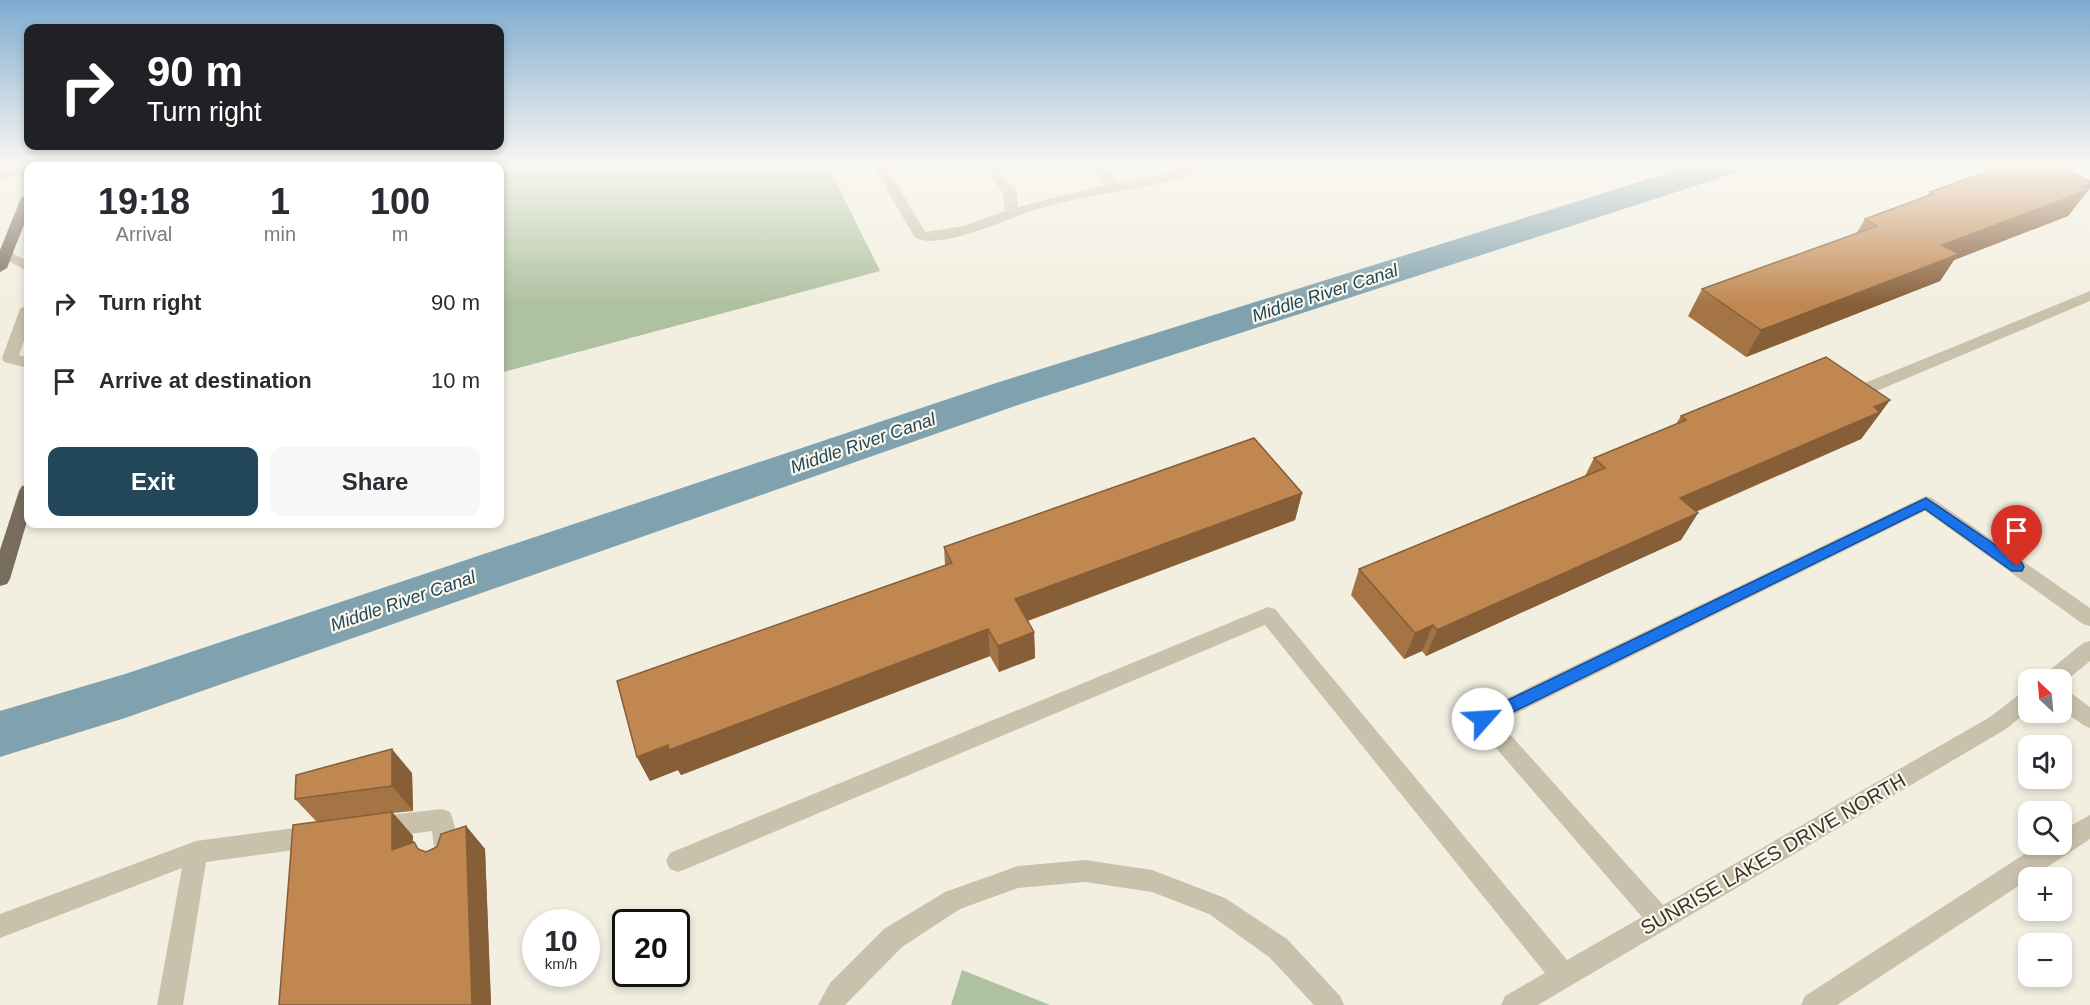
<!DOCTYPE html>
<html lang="en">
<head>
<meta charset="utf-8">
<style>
  :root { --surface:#fff; --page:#f7f7f7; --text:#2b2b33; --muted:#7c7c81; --accent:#224758 }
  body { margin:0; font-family:Arial,sans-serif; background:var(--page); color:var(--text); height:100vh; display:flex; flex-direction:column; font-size:22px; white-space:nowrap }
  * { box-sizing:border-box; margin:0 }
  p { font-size:20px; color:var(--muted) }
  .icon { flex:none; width:33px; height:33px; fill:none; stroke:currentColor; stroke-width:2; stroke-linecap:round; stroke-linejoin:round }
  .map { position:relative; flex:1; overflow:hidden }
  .sheet { position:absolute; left:24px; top:162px; width:480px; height:366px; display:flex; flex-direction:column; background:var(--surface); border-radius:12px; box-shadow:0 3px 9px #0003 }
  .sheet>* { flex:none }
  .hud { position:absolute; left:24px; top:24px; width:480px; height:126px; border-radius:12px; box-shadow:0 3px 9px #0003; background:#202124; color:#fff; overflow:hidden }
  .needle { width:39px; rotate:334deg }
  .fabs { position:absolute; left:2018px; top:669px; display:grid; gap:12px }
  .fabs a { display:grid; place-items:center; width:54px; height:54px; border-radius:12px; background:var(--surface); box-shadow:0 3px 9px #0003; font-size:30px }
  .speed { position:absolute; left:522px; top:909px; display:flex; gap:12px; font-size:30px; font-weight:700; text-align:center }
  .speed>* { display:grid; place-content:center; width:78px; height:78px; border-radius:50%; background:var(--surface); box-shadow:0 3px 9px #0003; line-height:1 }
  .speed small { font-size:15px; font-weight:400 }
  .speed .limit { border:3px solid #111; border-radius:9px; background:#fff; color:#111 }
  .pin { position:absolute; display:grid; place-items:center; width:51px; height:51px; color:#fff; margin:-62px -26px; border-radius:50% 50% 50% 0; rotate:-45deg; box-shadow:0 0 6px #0007 }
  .pin .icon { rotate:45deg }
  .me { position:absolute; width:66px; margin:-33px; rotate:64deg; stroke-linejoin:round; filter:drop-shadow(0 0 4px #0008) }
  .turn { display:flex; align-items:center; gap:21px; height:126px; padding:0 24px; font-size:27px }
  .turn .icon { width:78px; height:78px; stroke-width:2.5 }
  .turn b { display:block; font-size:42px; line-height:51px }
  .eta { display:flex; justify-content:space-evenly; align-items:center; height:102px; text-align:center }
  .eta b { font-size:36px; font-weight:700; line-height:42px }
  .cta { display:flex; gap:12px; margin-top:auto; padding:12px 24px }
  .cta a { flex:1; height:69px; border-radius:12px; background:var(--accent); color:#fff; font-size:24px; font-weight:700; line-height:69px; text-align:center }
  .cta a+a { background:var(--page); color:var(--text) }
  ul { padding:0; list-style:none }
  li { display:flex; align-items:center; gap:18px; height:78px; padding:0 24px }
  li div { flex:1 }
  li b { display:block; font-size:22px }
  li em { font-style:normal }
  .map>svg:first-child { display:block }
</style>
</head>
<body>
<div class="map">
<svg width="2090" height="1005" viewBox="0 0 2090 1005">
  <rect width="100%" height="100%" fill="#f2eee0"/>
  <!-- green -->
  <g fill="#aec1a0">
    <path d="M 188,164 L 827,164 L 880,271 L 500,373 L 500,166 L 187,166 Z"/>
    <path d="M 962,970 L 1050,1005 L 951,1005 Z"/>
  </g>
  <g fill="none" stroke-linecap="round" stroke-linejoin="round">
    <!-- canal -->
    <path fill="#80a1ae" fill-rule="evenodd" d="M 1697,164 L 1746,164 L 1741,171 L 1024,403 L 125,718 L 0,757 L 0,711 L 125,674 L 996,383 Z"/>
    <!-- minor -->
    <g fill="#cac1ac" fill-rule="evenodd">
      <path d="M 872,164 L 885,164 L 925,232 L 964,226 L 1005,211 L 1003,193 L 983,164 L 995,164 L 1017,193 L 1018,207 L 1106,185 L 1090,164 L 1103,164 L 1117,182 L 1161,175 L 1195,164 L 1214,164 L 1212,167 C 1196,172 1180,179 1163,183 C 1115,193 1061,199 1015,217 C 997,224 929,252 914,236 Z"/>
      <path d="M 28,167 L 28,175 L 0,179 L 0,171 Z"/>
      <path d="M 6,250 L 28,261 L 28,271 L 6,260 L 0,262 L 0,252 Z"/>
      <path d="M 2090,291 L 2090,301 L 1872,393 L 1860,393 L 1858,389 L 1860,385 Z"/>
      <path d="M 28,304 L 28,329 L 19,355 L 28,358 L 28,368 L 4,362 L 2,358 L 20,309 Z"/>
      <path d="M 1926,496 L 1932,498 L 2090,608 L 2090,626 L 2083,624 L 1925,511 L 1499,722 L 1663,905 L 1990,717 L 2021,693 L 2028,690 L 2028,711 L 2006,729 L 1538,1005 L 1501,1005 L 1505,996 L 1545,973 L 1265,625 L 686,869 L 678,872 L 670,869 L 666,861 L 670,853 L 1268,607 L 1275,609 L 1567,960 L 1642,917 L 1476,725 L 1472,719 L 1476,713 Z"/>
      <path d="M 2090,641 L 2090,661 L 2061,685 L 2061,680 L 2042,680 L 2045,674 L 2083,643 Z"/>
      <path d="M 2061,688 L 2068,691 L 2090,707 L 2090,728 L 2083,725 L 2061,709 Z"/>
      <path d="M 442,809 L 450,812 C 456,826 461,851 455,865 L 447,868 L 439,865 L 435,857 L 432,831 L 380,838 L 372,834 L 369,827 L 372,820 L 380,816 Z"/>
      <path d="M 2090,815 L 2090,839 L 1837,1005 L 1801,1005 L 1805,996 L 2040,844 L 2061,844 L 2061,831 Z"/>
      <path d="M 317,825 L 325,828 L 328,836 L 325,844 L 317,847 L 206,862 L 183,1005 L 157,1005 L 182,868 L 0,938 L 0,914 L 196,841 Z"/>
      <path d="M 1085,860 L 1152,870 L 1225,898 L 1287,939 L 1340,996 L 1344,1005 L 1314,1005 L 1269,957 L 1209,914 L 1152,892 L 1085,882 L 1018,888 L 960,909 L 902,947 L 845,1005 L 818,1005 L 830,983 L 884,929 L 945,892 L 1018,866 Z"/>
    </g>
    <!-- major -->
    <g fill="#796e5d" fill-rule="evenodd">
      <path d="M 36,164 L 49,164 L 47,166 L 35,166 Z"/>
      <path d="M 128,164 L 141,164 L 139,166 L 127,166 Z"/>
      <path d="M 28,194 L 28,214 L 7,268 L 0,272 L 0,250 L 21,198 Z"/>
      <path d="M 28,485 L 28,518 L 10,579 L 7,584 L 0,586 L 0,550 L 19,491 L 22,486 Z"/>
    </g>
  </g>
  <!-- wall -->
  <g fill="#a57445">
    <path d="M 2090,188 L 2068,216 L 1954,260 L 1940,281 L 1746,357 L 1688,316 L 1702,289 L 1856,234 L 1865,219 L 1927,196 L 1930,192 Z"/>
    <path d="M 1890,400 L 1861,439 L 1696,512 L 1698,513 L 1681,540 L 1426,656 L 1422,651 L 1404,659 L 1351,595 L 1359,569 L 1585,476 L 1594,458 L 1676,424 L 1681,416 Z"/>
    <path d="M 1302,493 L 1295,520 L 1028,621 L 1034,632 L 1035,658 L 999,672 L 990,656 L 681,775 L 678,770 L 650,781 L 637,757 L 945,565 L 944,547 Z"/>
    <path d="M 412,773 L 413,811 L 393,813 L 413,836 L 413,843 L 420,850 L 426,852 L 437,847 L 466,826 L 485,849 L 491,1005 L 295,799 Z"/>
  </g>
  <!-- shaded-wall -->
  <g fill="#865e38">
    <path d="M 2090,184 L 2090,188 L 2068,216 L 1954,260 L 1940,281 L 1746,357 L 1761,330 L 1942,245 Z"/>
    <path d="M 1890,400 L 1861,439 L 1664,525 L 1680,498 Z"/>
    <path d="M 1302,493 L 1295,520 L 1016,625 L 1015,599 Z"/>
    <path d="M 1698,513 L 1681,540 L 1426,656 L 1437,630 Z"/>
    <path d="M 1433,625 L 1422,651 L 1404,659 L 1415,633 Z"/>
    <path d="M 988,629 L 990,656 L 681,775 L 678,770 L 650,781 L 637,757 Z"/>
    <path d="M 1034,632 L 1035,658 L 999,672 L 998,646 Z"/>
    <path d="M 392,749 L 412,773 L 413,811 L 392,786 Z"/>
    <path d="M 392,812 L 413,836 L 413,873 L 392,850 Z"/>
    <path d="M 466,826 L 485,849 L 491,1005 L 472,1005 Z"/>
  </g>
  <!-- building -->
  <g fill="#c08750" stroke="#865e38" stroke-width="1.5">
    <path d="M 2009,164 L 2054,164 L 2090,181 L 2090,184 L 2082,187 L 2088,190 L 1942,245 L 1959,254 L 1761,330 L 1702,289 L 1877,226 L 1865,219 L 1933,194 L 1930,192 Z"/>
    <path d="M 1826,357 L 1890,400 L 1874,407 L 1880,412 L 1680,498 L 1698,513 L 1437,630 L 1433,625 L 1415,633 L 1359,569 L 1605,468 L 1594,458 L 1686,420 L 1681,416 Z"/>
    <path d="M 1254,438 L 1302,493 L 1015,599 L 1034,632 L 998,646 L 988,629 L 669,750 L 668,745 L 637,757 L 617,681 L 952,563 L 944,547 Z"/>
    <path d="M 392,749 L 392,786 L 295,799 L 296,775 Z"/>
    <path d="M 392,812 L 392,850 L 414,842 L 418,849 L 426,852 L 437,847 L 441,834 L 466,826 L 472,1005 L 279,1005 L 293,825 Z"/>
  </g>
  <!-- sky -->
  <linearGradient id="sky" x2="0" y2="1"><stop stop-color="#7eacd1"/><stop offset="0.54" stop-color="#f9f7f1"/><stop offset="1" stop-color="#f9f7f1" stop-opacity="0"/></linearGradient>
  <rect width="2090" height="305" fill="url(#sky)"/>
  <!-- route -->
  <path fill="#1a73e8" stroke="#114b97" stroke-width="1.5" d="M 1926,498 L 2022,563 L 2024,567 L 2022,571 L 2012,571 L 1925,509 L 1489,724 L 1483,726 L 1477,724 L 1475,719 L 1477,715 Z"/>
  <g text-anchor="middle" stroke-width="4.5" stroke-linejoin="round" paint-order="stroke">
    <!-- water labels -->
    <g font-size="18" font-style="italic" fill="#224758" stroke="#faf7ec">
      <text transform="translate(1325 293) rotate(-18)" y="6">Middle River Canal</text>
      <text transform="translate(863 443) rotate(-19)" y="6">Middle River Canal</text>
      <text transform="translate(403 601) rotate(-19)" y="6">Middle River Canal</text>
    </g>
    <!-- near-street labels -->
    <g font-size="20" fill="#38322b" stroke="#faf7ec">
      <text transform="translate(1773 854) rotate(-30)" y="7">SUNRISE LAKES DRIVE NORTH</text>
    </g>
  </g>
</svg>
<div class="fabs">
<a><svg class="needle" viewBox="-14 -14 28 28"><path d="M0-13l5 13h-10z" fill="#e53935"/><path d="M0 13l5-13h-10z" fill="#7c7c81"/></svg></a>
<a><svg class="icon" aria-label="sound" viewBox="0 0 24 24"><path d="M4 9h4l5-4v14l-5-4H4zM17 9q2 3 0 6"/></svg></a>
<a><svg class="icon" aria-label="search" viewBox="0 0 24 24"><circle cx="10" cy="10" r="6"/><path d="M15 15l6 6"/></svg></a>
<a>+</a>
<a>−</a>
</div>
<div class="speed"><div>10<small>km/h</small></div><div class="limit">20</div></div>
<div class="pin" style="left:2017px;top:567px;background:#d93025"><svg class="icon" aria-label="arrive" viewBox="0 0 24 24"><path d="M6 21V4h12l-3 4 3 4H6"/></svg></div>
<svg class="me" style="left:1483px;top:719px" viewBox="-20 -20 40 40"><circle r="19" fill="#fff"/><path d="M0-13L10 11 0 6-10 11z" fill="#1a73e8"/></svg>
<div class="hud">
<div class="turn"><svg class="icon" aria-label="right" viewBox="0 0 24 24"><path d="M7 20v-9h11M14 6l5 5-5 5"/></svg><div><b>90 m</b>Turn right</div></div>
</div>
<section class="sheet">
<div class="eta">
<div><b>19:18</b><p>Arrival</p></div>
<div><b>1</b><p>min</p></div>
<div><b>100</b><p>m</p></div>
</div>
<ul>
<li><svg class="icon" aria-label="right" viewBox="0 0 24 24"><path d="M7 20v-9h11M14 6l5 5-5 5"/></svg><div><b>Turn right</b></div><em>90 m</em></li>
<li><svg class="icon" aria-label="arrive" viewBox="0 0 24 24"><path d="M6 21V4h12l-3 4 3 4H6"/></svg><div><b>Arrive at destination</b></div><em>10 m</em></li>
</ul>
<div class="cta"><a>Exit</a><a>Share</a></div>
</section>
</div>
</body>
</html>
